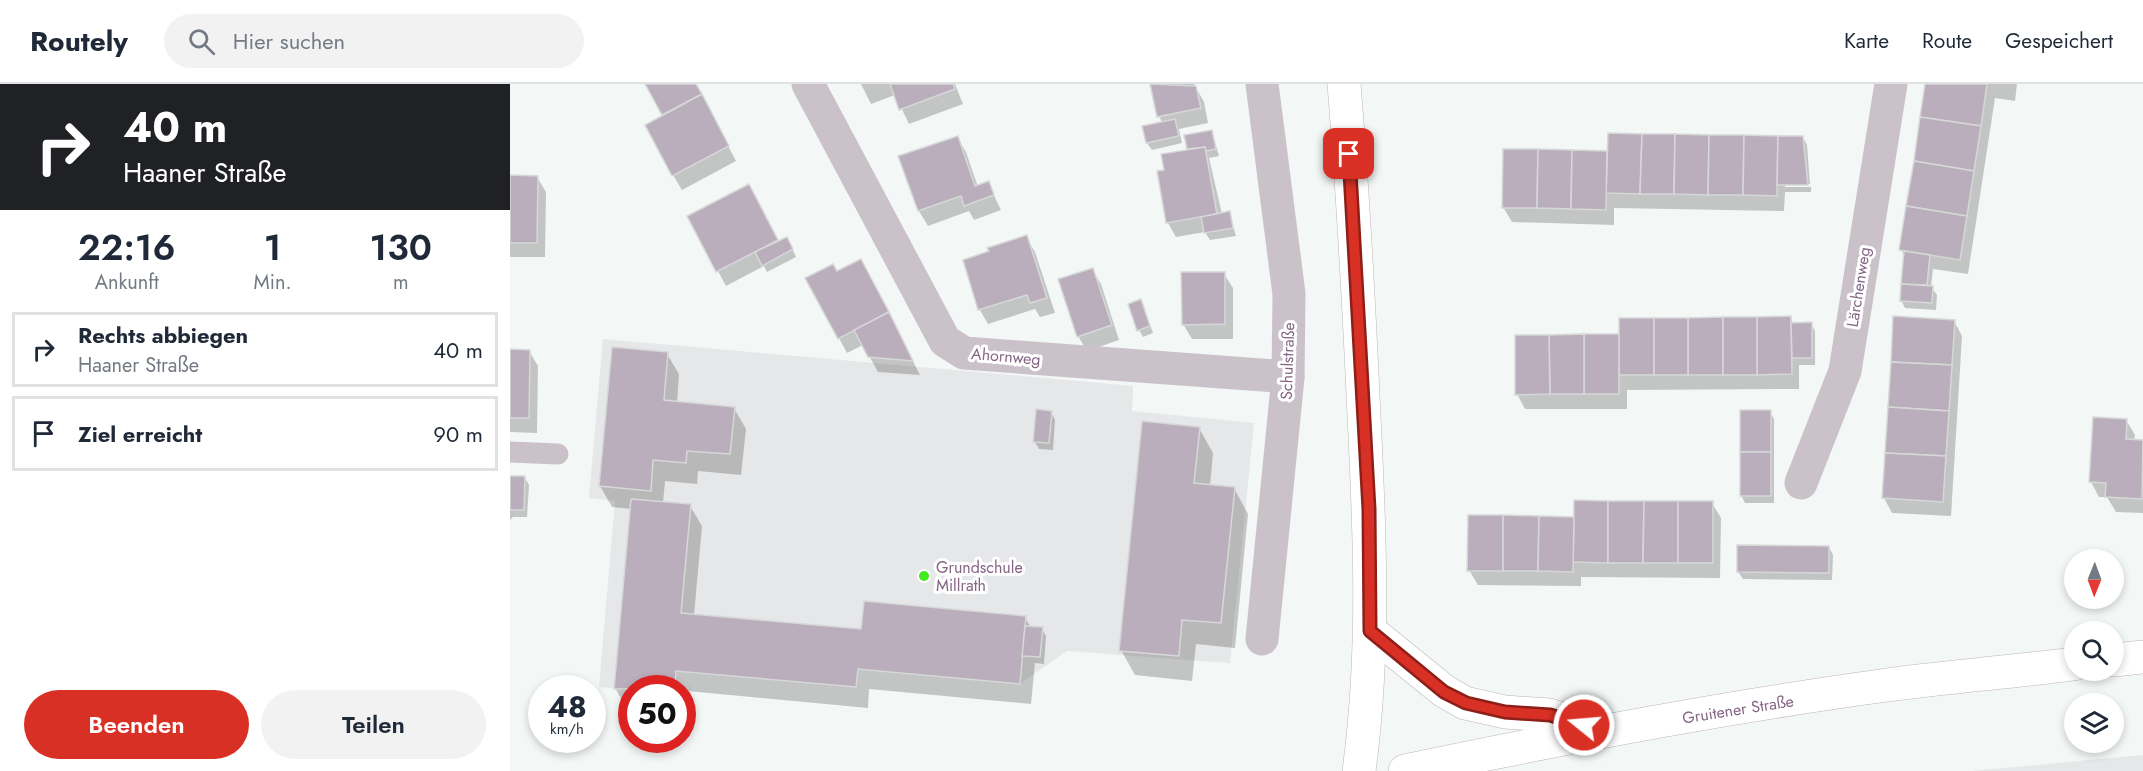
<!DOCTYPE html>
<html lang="de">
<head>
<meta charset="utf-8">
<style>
  :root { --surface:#fff; --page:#f2f2f3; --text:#1f2937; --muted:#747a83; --line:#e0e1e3; --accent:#d93025 }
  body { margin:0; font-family:Jost,sans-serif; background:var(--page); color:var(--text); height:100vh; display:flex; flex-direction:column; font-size:22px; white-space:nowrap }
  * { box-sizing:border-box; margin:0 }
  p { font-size:20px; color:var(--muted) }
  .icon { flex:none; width:33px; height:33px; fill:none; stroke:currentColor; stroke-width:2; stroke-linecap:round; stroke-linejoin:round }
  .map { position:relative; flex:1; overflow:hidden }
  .drawer { display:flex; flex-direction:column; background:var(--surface); width:510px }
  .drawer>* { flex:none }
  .top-card { background:#202124; color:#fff; overflow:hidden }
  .needle { width:39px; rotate:181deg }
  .tools { position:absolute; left:1554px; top:465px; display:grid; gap:12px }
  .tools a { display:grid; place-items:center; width:60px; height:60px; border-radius:50%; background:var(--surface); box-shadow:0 3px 9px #0003; font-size:30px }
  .speed { position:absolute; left:18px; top:591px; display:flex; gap:12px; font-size:30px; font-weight:700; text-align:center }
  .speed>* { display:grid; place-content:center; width:78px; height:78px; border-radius:50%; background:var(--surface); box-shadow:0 3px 9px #0003; line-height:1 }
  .speed small { font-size:15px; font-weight:400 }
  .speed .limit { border:9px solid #d22; background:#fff; color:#111 }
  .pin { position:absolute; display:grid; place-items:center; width:51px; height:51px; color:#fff; margin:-26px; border-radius:12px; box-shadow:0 3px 9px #0006 }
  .me { position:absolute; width:66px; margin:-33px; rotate:287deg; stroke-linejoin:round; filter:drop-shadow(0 0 4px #0008) }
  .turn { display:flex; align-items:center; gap:21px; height:126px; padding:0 24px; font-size:27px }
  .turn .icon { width:78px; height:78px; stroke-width:2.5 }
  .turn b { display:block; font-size:42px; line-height:51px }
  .eta { display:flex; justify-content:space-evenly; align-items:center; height:102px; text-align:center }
  .eta b { font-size:36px; font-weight:600; line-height:42px }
  .action { display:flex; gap:12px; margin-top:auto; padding:12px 24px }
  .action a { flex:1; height:69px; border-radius:36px; background:var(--accent); color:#fff; font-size:24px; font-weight:600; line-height:69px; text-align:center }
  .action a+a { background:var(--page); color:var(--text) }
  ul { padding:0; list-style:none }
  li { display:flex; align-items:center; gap:18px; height:75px; margin:0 12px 9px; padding:0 12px; border:3px solid var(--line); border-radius:0px }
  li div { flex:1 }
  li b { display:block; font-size:22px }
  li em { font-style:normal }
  header { display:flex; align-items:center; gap:36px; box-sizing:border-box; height:84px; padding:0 30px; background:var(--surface); border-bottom:2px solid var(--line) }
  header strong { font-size:28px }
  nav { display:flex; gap:33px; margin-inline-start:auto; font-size:21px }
  .search { width:420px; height:54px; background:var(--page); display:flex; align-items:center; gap:15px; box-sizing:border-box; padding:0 21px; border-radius:33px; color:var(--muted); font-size:22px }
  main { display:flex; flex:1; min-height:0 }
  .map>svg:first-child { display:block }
</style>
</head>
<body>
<header>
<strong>Routely</strong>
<div class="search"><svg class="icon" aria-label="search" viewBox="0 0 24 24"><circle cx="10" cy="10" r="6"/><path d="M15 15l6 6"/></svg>Hier suchen</div>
<nav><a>Karte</a><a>Route</a><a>Gespeichert</a></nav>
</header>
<main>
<section class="drawer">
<div class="top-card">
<div class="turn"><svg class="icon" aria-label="right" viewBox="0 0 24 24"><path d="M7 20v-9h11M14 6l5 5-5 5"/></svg><div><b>40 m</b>Haaner Straße</div></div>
</div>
<div class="eta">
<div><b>22:16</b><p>Ankunft</p></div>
<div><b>1</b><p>Min.</p></div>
<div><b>130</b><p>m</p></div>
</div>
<ul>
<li><svg class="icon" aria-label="right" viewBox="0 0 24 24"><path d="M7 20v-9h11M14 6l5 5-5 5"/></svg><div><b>Rechts abbiegen</b><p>Haaner Straße</p></div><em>40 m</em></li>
<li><svg class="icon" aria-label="arrive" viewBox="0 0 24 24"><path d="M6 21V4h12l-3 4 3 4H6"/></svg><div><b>Ziel erreicht</b></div><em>90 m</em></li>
</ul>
<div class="action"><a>Beenden</a><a>Teilen</a></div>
</section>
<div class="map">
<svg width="1633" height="687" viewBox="0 0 1633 687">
  <rect width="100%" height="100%" fill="#f3f7f5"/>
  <!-- built -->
  <g fill="#e6e7e8">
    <path d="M 93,255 L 623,302 L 622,327 L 744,339 L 720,579 L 557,567 L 510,600 L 348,585 L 346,603 L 167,587 L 165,604 L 121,606 L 89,603 L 105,417 L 79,414 Z"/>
    <path d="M 1633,671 L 1633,687 L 1462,687 Z"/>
  </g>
  <!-- shadow -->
  <g fill="#0003">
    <path d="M 137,0 L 185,0 L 226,77 L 172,106 L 163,91 L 154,32 Z"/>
    <path d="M 351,0 L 445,0 L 453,20 L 399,40 L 385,11 L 361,20 Z"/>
    <path d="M 642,0 L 684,0 L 694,18 L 698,39 L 669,45 L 672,59 L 642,66 L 637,59 L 653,40 L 649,32 Z"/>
    <path d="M 1417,0 L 1507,0 L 1505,17 L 1485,14 L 1458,190 L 1423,185 L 1421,203 L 1427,211 L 1426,226 L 1395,224 L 1391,216 L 1395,172 L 1391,166 Z"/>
    <path d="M 702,48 L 709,72 L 699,74 L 712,130 L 719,129 L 726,152 L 700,156 L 695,148 L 666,153 L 658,139 L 656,87 L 680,67 L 678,65 Z"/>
    <path d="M 447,53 L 456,68 L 468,103 L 478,99 L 491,126 L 464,136 L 459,127 L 418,142 L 409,127 L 390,73 Z"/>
    <path d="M 1293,53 L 1297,61 L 1300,100 L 1275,100 L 1275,103 L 1301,103 L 1301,108 L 1275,108 L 1274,127 L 1104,124 L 1104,141 L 1002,138 L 993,123 L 994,66 L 1098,68 Z"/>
    <path d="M 0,93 L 27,93 L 36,108 L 35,173 L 0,173 Z"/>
    <path d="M 247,117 L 268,159 L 281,162 L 286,173 L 257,188 L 254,182 L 216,202 L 179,133 Z"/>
    <path d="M 516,153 L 525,168 L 545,229 L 530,233 L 525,225 L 478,240 L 470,226 L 454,177 Z"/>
    <path d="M 582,186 L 591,200 L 609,256 L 577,267 L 568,252 Z"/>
    <path d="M 327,189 L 359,192 L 410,291 L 368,288 L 353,261 L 337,269 L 297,195 Z"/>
    <path d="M 714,190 L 723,204 L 723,255 L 682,255 L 673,240 Z"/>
    <path d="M 631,217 L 643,249 L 633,253 L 629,246 Z"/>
    <path d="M 1280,234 L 1284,240 L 1301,240 L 1305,247 L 1305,281 L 1289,281 L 1289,305 L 1117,306 L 1117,325 L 1015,325 L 1007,310 L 1111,252 Z"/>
    <path d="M 1444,237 L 1452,252 L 1441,432 L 1382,429 L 1374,414 Z"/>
    <path d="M 0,267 L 19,267 L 28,282 L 27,349 L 0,348 Z"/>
    <path d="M 157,270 L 169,290 L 167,319 L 224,324 L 236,345 L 231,391 L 188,387 L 187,400 L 155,397 L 153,419 L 180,422 L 192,442 L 184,531 L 352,547 L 515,533 L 521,544 L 532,545 L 536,552 L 534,580 L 525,579 L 521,620 L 359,605 L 358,624 L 178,607 L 175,631 L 172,630 L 172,604 L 122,604 L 122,625 L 117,625 L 105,604 L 122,425 L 102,423 L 90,402 Z"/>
    <path d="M 541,328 L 545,336 L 543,366 L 529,365 L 524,357 Z"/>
    <path d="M 1260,328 L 1264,335 L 1264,419 L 1235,419 L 1231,411 Z"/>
    <path d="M 1585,335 L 1616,336 L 1625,351 L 1624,357 L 1633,358 L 1633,429 L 1606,428 L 1597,413 L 1589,413 L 1581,398 Z"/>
    <path d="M 689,344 L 703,369 L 700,402 L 724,404 L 738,430 L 725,564 L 686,560 L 682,597 L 625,591 L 611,566 Z"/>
    <path d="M 0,393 L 15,394 L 19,401 L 17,433 L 3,433 L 0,436 Z"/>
    <path d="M 1202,419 L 1211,434 L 1210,494 L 1071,493 L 1071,502 L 968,501 L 959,486 L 1065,434 Z"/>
    <path d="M 1319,463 L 1323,471 L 1322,496 L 1233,495 L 1228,488 Z"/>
  </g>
  <!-- building -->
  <g fill="#bbaebc" stroke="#d6d8d7" stroke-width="1.5">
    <path d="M 135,0 L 186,0 L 192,10 L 152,31 Z"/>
    <path d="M 380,0 L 443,0 L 445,5 L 389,26 Z"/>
    <path d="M 640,0 L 686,2 L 691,24 L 647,33 Z"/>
    <path d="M 1415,0 L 1477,0 L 1471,42 L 1410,33 Z"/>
    <path d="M 192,10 L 219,62 L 162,92 L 135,41 Z"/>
    <path d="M 1410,33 L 1471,42 L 1464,87 L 1404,77 Z"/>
    <path d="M 665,35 L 669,52 L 636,59 L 632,42 Z"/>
    <path d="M 702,46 L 706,65 L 696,67 L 695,63 L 677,65 L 674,51 Z"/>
    <path d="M 1098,49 L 1132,50 L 1130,110 L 1096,109 Z"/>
    <path d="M 1132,50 L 1165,50 L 1164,110 L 1130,110 Z"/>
    <path d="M 1165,50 L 1199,51 L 1198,111 L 1164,110 Z"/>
    <path d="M 1199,51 L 1234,51 L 1233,111 L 1198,111 Z"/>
    <path d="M 1234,51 L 1268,52 L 1267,112 L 1233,111 Z"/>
    <path d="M 448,52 L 465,102 L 479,97 L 484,111 L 454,122 L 451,112 L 408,127 L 388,72 Z"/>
    <path d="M 1268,52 L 1293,52 L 1298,101 L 1267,101 Z"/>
    <path d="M 695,63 L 707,130 L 656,139 L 647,87 L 654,86 L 651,70 Z"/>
    <path d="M 993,65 L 1028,65 L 1027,124 L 992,124 Z"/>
    <path d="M 1028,65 L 1062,66 L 1061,125 L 1027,124 Z"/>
    <path d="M 1062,66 L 1097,67 L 1096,126 L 1061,125 Z"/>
    <path d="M 1404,77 L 1464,87 L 1457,132 L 1396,122 Z"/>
    <path d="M 0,91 L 28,92 L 27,159 L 0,159 Z"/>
    <path d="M 239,100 L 268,156 L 206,188 L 177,132 Z"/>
    <path d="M 1396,122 L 1457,132 L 1450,176 L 1389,166 Z"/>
    <path d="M 720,127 L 723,144 L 694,149 L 691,133 Z"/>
    <path d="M 517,151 L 537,214 L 520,219 L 517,211 L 468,226 L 453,176 L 479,167 L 477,164 Z"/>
    <path d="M 277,153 L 283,165 L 252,182 L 245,168 Z"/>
    <path d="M 1394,167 L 1420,171 L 1417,201 L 1391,200 Z"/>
    <path d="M 351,175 L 379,228 L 328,255 L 295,194 L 323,180 L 327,187 Z"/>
    <path d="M 583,184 L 602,241 L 567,253 L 548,195 Z"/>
    <path d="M 671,188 L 715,188 L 715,240 L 672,241 Z"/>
    <path d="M 1391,200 L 1423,202 L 1422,219 L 1390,217 Z"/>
    <path d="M 631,215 L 640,242 L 627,247 L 618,220 Z"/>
    <path d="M 379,228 L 403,277 L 358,273 L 344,246 Z"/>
    <path d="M 1281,232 L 1282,290 L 1247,291 L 1247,233 Z"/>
    <path d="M 1383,232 L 1445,236 L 1442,281 L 1381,278 Z"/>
    <path d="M 1213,233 L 1213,291 L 1178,291 L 1178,234 Z"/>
    <rect x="1213" y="233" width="34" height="58"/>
    <rect x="1109" y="234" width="35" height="57"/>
    <rect x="1144" y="234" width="34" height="57"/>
    <path d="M 1302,238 L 1302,274 L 1282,274 L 1281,239 Z"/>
    <rect x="1074" y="250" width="35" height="60"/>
    <path d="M 1074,250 L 1074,310 L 1040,310 L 1039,251 Z"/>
    <path d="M 1005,251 L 1039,251 L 1040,310 L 1005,311 Z"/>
    <path d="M 102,263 L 158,268 L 154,316 L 225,323 L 220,370 L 177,367 L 176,379 L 143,376 L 141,407 L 89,402 Z"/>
    <path d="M 0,265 L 20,266 L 19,334 L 0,334 Z"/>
    <path d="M 1381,278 L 1442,281 L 1439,327 L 1378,323 Z"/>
    <path d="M 1378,323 L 1439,327 L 1436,372 L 1375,369 Z"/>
    <path d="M 526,325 L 542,327 L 539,359 L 523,358 Z"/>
    <rect x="1230" y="326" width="31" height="42"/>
    <path d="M 1583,333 L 1617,335 L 1616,355 L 1633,356 L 1632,415 L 1595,413 L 1596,399 L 1579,398 Z"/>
    <path d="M 632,337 L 690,343 L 684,399 L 725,403 L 711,539 L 672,536 L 669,572 L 609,567 Z"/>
    <rect x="1230" y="368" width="31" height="44"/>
    <path d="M 1375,369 L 1436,372 L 1433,418 L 1372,414 Z"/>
    <path d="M 0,392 L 15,392 L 14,426 L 0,426 Z"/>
    <path d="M 121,415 L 181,420 L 171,529 L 351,545 L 354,517 L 516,532 L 510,600 L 348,585 L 346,603 L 166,587 L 165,604 L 104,605 Z"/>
    <path d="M 1064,416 L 1098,417 L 1098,479 L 1063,478 Z"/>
    <path d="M 1098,417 L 1134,417 L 1133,479 L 1098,479 Z"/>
    <path d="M 1134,417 L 1168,417 L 1168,479 L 1133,479 Z"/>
    <rect x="1168" y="417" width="35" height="62"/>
    <path d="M 958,431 L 993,431 L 993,487 L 957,487 Z"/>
    <path d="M 993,431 L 1029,432 L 1028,487 L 993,487 Z"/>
    <path d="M 1029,432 L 1064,433 L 1063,488 L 1028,487 Z"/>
    <path d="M 1227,461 L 1319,462 L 1319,489 L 1227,488 Z"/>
    <path d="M 515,542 L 533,543 L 530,573 L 512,572 Z"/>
  </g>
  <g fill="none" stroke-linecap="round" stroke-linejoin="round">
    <!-- secondary casing -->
    <g stroke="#beb4be" stroke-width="34">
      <g id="secondary">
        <path d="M 834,0 C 843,111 849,221 854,332 C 860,451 865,569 849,687"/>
        <path d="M 860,547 L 934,607 L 955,619 L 995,628 L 1039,631 L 1088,646"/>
        <path d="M 1604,576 L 1633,573"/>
        <path d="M 895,687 C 1052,654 1210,624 1370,602 C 1434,593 1500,588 1564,580"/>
      </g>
    </g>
    <!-- service -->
    <path stroke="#cac1c9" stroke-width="21" d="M 0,368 L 48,370"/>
    <!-- minor -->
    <g stroke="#cac1c9" stroke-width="33">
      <path d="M 298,0 L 435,257 L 454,269 L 778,293"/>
      <path d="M 752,0 L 779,210 L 778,293 L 752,555"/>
      <path d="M 1291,399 L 1335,287 L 1381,0"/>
    </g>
    <!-- secondary -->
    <use href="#secondary" stroke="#fff" stroke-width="33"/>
  </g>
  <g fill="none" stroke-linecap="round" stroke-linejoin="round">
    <!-- route casing -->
    <g stroke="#8d1f18" stroke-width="15">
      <path id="route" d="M 839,70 L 859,425 L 860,547 L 934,608 L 956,619 L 995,628 L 1040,631 L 1074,641"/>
    </g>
    <!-- route -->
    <use href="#route" stroke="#d93025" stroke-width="10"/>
  </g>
  <!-- markers -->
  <circle fill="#41eb1e" stroke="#fff" stroke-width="2" cx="414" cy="492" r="6"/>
  <g text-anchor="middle" stroke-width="6" stroke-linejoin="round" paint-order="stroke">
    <!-- street labels -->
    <g font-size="16" fill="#866484" stroke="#fff">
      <text transform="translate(1348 203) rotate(-81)" y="6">Lärchenweg</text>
      <text transform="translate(496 272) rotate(5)" y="6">Ahornweg</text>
      <text transform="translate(777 277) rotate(-88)" y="6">Schulstraße</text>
      <text transform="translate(1228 625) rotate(-9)" y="6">Gruitener Straße</text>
    </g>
    <!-- poi labels -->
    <g font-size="16" fill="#866484" stroke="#fff" text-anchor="start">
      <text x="426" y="489">Grundschule<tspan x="426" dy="18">Millrath</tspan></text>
    </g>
  </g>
</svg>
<div class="tools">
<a><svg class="needle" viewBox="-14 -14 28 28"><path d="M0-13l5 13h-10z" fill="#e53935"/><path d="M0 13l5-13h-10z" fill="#747a83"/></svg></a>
<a><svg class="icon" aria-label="search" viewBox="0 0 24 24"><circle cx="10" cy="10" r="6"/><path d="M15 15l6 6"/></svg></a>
<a><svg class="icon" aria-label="layers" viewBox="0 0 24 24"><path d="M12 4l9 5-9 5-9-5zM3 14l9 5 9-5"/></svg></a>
</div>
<div class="speed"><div>48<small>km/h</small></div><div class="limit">50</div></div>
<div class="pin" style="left:839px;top:70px;background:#d93025"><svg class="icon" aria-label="arrive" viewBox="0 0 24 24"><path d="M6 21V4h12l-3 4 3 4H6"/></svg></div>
<svg class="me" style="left:1074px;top:641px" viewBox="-20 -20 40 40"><circle r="17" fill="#d93025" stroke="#fff" stroke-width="3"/><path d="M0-11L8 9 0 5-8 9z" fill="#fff"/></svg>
</div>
</main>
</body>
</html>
